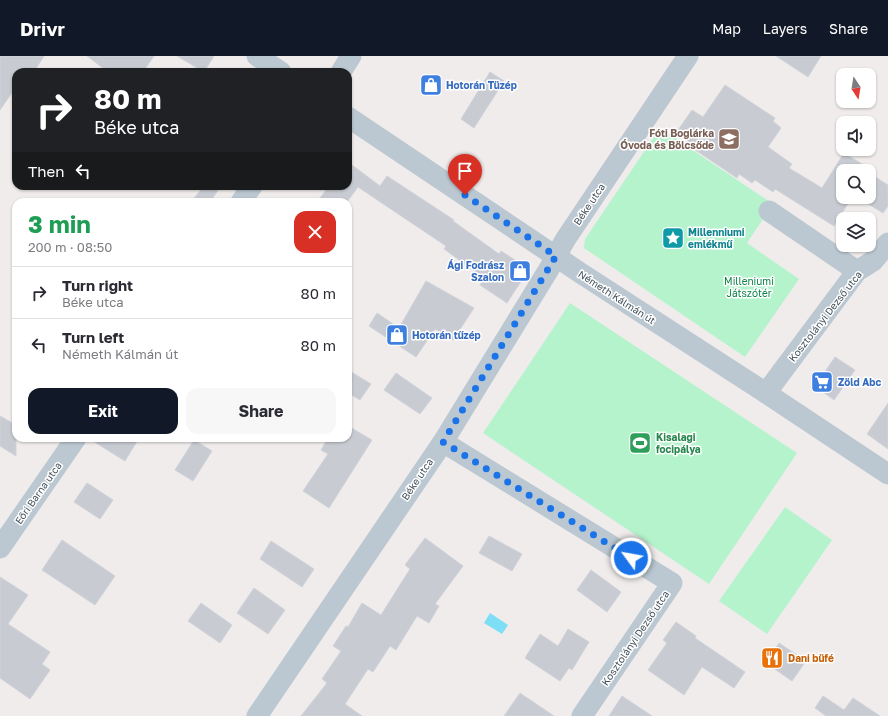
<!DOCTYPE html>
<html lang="en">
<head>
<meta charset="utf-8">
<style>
  :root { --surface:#fff; --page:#f7f7f7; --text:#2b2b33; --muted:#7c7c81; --line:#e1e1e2; --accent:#111827 }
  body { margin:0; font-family:"Golos Text",sans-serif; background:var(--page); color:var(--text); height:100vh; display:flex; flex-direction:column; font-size:15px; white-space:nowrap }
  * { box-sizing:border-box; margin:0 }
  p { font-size:13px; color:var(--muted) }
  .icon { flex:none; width:22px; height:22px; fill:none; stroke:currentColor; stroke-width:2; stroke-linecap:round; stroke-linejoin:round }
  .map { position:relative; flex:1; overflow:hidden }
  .drawer { position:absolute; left:12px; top:142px; width:340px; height:244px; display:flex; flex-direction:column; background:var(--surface); border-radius:12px; box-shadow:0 1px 3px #0004 }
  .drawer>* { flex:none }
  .hud { position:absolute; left:12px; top:12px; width:340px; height:122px; border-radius:12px; box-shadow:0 1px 3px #0004; background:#202124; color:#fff; overflow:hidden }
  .needle { width:26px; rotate:168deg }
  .buttons { position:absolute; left:836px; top:12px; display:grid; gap:8px }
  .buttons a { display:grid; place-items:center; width:40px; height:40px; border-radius:8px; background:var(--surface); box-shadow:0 1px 3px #0004; font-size:20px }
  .pin { position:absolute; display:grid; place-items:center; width:34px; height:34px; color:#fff; margin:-41px -17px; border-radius:50% 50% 50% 0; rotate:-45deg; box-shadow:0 0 4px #0007 }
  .pin .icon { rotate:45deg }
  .me { position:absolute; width:44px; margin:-22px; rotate:302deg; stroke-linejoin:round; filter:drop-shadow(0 0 3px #0008) }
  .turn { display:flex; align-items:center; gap:14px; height:84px; padding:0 16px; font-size:18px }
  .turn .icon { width:52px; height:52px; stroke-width:2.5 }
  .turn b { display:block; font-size:28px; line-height:34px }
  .then { display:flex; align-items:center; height:38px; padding:0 16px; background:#0003; gap:8px; font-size:15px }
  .round { display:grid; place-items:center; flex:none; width:42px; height:42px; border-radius:12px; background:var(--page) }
  .head { display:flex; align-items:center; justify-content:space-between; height:68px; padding:0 16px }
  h1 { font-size:24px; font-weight:700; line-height:30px; color:#1e9e55 }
  .action { display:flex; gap:8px; margin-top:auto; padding:8px 16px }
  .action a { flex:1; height:46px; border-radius:12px; background:var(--accent); color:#fff; font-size:16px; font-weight:700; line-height:46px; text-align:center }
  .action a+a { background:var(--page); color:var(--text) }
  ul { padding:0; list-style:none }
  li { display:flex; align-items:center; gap:12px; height:52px; padding:0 16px; border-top:1px solid var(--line) }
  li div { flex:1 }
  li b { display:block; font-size:15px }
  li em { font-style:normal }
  header { display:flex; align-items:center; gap:24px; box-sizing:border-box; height:56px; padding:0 20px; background:var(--accent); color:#fff }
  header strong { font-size:19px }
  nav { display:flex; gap:22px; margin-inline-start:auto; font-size:14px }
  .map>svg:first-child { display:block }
</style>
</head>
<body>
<header>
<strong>Drivr</strong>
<nav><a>Map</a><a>Layers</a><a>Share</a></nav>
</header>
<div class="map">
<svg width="888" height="660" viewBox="0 0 888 660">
  <rect width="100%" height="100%" fill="#f0ecec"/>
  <!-- green -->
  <g fill="#b5f3cc">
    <path d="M 660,72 L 773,148 L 747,187 L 799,223 L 745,301 L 584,192 L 585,183 Z"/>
    <path d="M 570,247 L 797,397 L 709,528 L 483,377 Z"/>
    <path d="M 785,451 L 832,484 L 767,578 L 719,545 Z"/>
  </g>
  <!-- water -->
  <path fill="#7ddef5" d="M 490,557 L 508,569 L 502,578 L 484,567 Z"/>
  <!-- building -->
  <g fill="#c8ccd2" stroke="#d0d3d9">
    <path d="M 0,0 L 44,0 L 34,16 L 16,16 L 16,31 L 0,54 Z"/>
    <path d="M 87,0 L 154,0 L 143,16 L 108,16 Z"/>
    <path d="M 177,0 L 214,0 L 204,16 Z"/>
    <path d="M 776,0 L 821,0 L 808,21 Z"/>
    <path d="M 490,16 L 504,25 L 474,72 L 461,63 Z"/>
    <path d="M 725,29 L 775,62 L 773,65 L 781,72 L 768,91 L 792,108 L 789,112 L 822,132 L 844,97 L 867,111 L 865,114 L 866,115 L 843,115 L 843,141 L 852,141 L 834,170 L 775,133 L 773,136 L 755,124 L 752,127 L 739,118 L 737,122 L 691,91 L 693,89 L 676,77 L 692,54 L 703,61 Z"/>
    <path d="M 348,106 L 380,130 L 387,120 L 454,164 L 453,165 L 499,198 L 501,195 L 529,213 L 507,247 L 480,229 L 484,222 L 444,193 L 446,190 L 358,131 L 347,146 L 317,146 L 329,130 L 348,130 Z"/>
    <path d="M 869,117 L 888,129 L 888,150 L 883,157 L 857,141 L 869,141 Z"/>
    <path d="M 204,130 L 221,130 L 210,146 L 191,146 Z"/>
    <path d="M 426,225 L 474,252 L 453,284 L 435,273 L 416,301 L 369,270 L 377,257 L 399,272 Z"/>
    <path d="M 835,301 L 855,314 L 834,344 L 815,330 Z"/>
    <path d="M 348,314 L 371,328 L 360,344 L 348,337 Z"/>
    <path d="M 396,317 L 432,342 L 420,358 L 384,334 Z"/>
    <path d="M 888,347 L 888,393 L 867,378 Z"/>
    <path d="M 0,360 L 16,369 L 16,400 L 0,390 Z"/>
    <path d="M 348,370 L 372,384 L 329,452 L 303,435 L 328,398 L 321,394 L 328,382 L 348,382 Z"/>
    <path d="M 88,382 L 139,382 L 125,405 Z"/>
    <path d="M 194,384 L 212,395 L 193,425 L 175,414 Z"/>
    <path d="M 87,427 L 113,444 L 100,463 L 74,446 Z"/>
    <path d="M 489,480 L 522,498 L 512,515 L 479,497 Z"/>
    <path d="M 425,482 L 463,510 L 435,548 L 439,550 L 429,567 L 417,560 L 396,594 L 390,590 L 373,616 L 368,613 L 345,648 L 362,660 L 301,660 L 327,627 L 322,623 L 341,595 L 333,590 L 346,570 L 348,571 L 362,547 L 381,559 L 410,513 L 405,509 Z"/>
    <path d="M 62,484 L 115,520 L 95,549 L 42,514 Z"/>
    <path d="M 271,485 L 314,513 L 302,531 L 260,503 Z"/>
    <path d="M 591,514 L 621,536 L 607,556 L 577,534 Z"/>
    <path d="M 0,521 L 28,539 L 8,568 L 50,596 L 42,608 L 50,614 L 30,643 L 0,622 Z"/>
    <path d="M 254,532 L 285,554 L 268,578 L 237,557 Z"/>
    <path d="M 201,547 L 232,569 L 220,587 L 188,565 Z"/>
    <path d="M 676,566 L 696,580 L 695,582 L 745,616 L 734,632 L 702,611 L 684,639 L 648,614 L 667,587 L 663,584 Z"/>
    <path d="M 568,573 L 589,586 L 572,614 L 569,612 L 560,625 L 525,602 L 540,578 L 558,590 Z"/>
    <path d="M 779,587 L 806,605 L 792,625 L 766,607 Z"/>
    <path d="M 520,637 L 554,660 L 504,660 Z"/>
    <path d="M 622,640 L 652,660 L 609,660 Z"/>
    <path d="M 823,640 L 844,654 L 853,642 L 880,660 L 826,660 L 815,652 Z"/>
  </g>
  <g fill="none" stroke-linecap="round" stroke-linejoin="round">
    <!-- minor -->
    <g stroke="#bbc8d1" stroke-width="21">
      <path d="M 257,0 L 281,16"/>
      <path d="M 341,16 L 351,0"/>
      <path d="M 348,61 L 582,218 L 766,337 L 888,418"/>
      <path d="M 241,146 L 252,130"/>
      <path d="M 769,155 L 857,215"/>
      <path d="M 766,337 L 857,215 L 873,205 L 888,187"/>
      <path d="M 443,386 L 672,527 L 582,660"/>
      <path d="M 0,492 L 76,382"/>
      <path d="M 257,660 L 443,386 L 549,213 L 565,184 L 688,0"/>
    </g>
  </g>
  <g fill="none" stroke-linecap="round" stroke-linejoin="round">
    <!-- route -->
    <path stroke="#1a73e8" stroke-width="7" stroke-dasharray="0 12.6" d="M 465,139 L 556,200 L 443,386 L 631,502"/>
  </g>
  <!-- icons -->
  <defs>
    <g id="shop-square" transform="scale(1.15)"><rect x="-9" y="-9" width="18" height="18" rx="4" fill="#3f7fe0" stroke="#fff"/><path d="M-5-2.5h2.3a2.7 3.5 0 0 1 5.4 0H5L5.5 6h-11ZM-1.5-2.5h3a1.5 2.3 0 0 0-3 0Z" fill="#fff"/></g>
    <g id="school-square" transform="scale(1.15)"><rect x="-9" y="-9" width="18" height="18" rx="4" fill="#8d6e63" stroke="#fff"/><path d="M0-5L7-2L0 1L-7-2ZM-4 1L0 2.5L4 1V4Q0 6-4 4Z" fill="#fff"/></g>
    <g id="sight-square" transform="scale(1.15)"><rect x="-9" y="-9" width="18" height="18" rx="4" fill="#0f9aa8" stroke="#fff"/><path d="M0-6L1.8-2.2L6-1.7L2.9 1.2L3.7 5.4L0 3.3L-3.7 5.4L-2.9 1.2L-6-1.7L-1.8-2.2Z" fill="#fff"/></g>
    <g id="supermarket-square" transform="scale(1.15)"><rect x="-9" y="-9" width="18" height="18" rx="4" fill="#3f7fe0" stroke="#fff"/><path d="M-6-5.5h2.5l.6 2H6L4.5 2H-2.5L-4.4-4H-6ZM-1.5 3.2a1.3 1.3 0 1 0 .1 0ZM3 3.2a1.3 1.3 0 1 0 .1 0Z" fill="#fff"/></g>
    <g id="stadium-square" transform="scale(1.15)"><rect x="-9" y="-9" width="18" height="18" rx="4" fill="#2e9e5b" stroke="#fff"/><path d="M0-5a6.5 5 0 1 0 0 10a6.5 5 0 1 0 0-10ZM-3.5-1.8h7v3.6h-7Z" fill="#fff"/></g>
    <g id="restaurant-square" transform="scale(1.15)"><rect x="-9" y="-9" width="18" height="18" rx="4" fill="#e8710a" stroke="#fff"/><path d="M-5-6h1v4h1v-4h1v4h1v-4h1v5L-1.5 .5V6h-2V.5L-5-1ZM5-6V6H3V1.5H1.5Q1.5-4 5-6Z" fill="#fff"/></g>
  </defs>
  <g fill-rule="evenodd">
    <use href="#shop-square" x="431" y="29"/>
    <use href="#school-square" x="729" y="83"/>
    <use href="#sight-square" x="673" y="182"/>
    <use href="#shop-square" x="520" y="215"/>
    <use href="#shop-square" x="397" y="279"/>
    <use href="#supermarket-square" x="822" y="326"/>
    <use href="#stadium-square" x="640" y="387"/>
    <use href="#restaurant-square" x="772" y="602"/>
  </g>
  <g text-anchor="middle" stroke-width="3" stroke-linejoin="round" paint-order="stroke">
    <!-- shop labels -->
    <g font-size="10" font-weight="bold" fill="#366cbe" stroke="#fff" text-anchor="start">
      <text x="446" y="33">Hotorán Tüzép</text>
      <text x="504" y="213" text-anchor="end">Ági Fodrász<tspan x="504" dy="12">Szalon</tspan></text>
      <text x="412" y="283">Hotorán tűzép</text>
      <text x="838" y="330">Zöld Abc</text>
    </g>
    <!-- education labels -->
    <g font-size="10" font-weight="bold" fill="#785e54" stroke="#fff" text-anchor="end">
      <text x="714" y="81">Fóti Boglárka<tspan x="714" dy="12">Óvoda és Bölcsőde</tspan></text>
    </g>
    <!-- street labels -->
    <g font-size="10" fill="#43515c" stroke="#fff">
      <text transform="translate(589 148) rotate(-56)" y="4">Béke utca</text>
      <text transform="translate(617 241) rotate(33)" y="4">Németh Kálmán út</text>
      <text transform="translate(825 260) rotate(-52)" y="4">Kosztolányi Dezső utca</text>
      <text transform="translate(417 423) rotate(-56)" y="4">Béke utca</text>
      <text transform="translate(38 437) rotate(-55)" y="4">Eőri Barna utca</text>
      <text transform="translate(635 582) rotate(-56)" y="4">Kosztolányi Dezső utca</text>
    </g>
    <!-- culture labels -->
    <g font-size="10" font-weight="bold" fill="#0d838f" stroke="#fff" text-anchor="start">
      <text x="688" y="180">Millenniumi<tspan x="688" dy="12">emlékmű</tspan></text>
    </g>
    <!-- park labels -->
    <g font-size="10" fill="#0d8446" stroke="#fff">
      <text x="749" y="229">Milleniumi<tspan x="749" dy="12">Játszótér</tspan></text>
    </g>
    <!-- leisure labels -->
    <g font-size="10" font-weight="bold" fill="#27864d" stroke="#fff" text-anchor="start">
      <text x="656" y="385">Kisalagi<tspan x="656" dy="12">focipálya</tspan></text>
    </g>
    <!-- food labels -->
    <g font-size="10" font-weight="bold" fill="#c56008" stroke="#fff" text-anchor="start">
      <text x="788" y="606">Dani büfé</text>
    </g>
  </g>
</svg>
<div class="buttons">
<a><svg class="needle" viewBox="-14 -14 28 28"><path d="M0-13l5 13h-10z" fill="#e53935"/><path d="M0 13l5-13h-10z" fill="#7c7c81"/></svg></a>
<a><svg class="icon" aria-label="sound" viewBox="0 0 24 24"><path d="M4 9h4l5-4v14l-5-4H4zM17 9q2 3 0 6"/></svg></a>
<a><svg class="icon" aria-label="search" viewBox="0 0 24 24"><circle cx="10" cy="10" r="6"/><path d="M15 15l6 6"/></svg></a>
<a><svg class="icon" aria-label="layers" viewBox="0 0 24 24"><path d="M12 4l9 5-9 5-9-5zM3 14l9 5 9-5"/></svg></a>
</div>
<div class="pin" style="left:465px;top:139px;background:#d93025"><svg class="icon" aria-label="arrive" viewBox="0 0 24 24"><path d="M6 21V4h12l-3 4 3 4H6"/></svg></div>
<svg class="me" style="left:631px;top:502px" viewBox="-20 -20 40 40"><circle r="17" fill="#1a73e8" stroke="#fff" stroke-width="3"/><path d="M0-11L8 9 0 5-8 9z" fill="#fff"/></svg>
<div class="hud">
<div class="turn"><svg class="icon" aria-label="right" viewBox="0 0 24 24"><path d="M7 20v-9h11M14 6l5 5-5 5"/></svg><div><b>80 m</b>Béke utca</div></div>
<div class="then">Then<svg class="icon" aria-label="left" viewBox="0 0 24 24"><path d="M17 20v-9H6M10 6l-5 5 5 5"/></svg></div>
</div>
<section class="drawer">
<div class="head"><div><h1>3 min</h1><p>200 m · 08:50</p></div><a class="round" style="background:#d93025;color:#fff"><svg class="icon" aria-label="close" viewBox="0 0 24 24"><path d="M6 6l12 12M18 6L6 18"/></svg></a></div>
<ul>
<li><svg class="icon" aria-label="right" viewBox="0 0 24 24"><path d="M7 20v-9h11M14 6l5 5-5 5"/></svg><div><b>Turn right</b><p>Béke utca</p></div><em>80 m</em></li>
<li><svg class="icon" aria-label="left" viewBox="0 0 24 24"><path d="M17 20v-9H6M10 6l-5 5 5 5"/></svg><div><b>Turn left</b><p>Németh Kálmán út</p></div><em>80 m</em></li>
</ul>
<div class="action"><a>Exit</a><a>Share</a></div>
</section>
</div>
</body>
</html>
